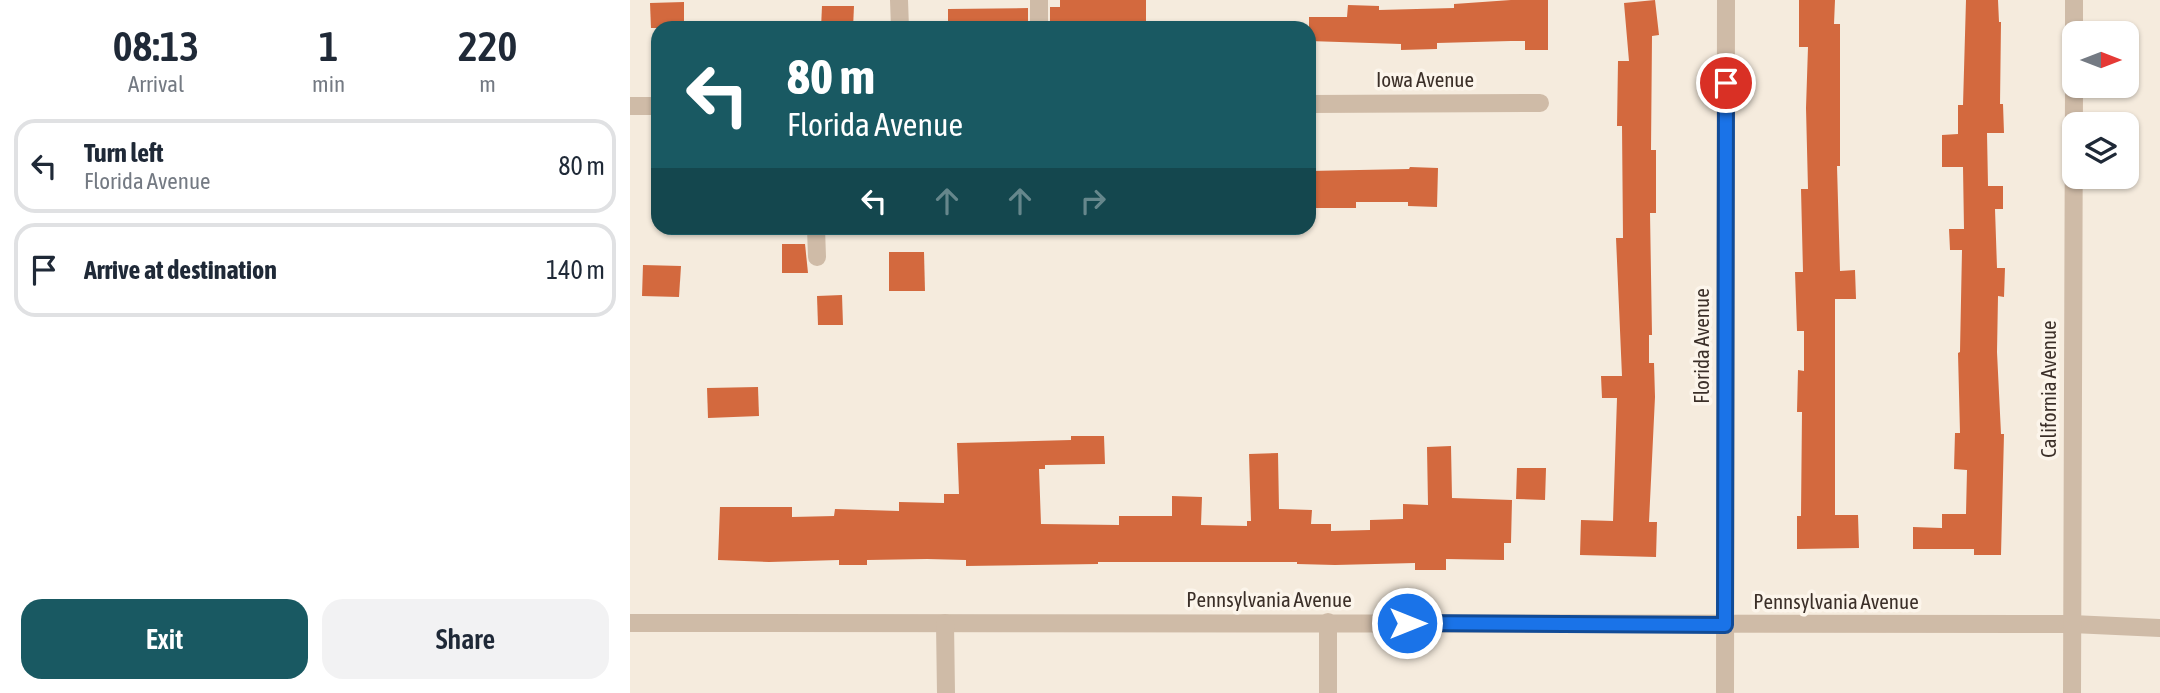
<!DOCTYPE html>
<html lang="en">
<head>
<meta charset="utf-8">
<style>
  :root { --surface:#fff; --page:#f2f2f3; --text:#1f2937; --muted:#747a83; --line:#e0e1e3; --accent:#195962 }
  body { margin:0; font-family:"Asap Condensed",sans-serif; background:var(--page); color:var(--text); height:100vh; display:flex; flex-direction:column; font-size:26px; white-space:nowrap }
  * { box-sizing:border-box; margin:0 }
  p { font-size:23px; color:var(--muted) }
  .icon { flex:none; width:38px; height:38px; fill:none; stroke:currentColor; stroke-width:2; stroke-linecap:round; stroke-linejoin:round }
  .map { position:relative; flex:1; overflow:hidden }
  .panel { display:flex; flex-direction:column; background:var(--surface); width:630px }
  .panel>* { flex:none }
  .banner { position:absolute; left:21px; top:21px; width:665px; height:214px; border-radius:21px; box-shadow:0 2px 5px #0004; background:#195962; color:#fff; overflow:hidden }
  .needle { width:46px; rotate:90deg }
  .tools { position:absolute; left:1432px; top:21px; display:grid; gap:14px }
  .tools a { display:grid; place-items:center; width:77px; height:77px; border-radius:14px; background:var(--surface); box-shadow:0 2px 5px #0004; font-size:35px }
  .pin { position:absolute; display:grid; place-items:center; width:60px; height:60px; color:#fff; margin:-30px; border:4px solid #fff; border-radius:50%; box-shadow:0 2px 7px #0007 }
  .me { position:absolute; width:77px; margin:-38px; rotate:90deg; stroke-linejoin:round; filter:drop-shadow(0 0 5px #0008) }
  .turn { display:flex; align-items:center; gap:24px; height:147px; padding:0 21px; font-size:32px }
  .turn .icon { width:91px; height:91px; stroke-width:2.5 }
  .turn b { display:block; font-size:49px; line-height:60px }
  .lanes { display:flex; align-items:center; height:66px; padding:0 21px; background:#0003; justify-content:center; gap:35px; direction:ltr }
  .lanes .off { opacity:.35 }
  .eta { display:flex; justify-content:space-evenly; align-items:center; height:119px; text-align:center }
  .eta b { font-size:42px; font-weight:600; line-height:49px }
  .primary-button { display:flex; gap:14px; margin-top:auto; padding:14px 21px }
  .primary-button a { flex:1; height:80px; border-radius:21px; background:var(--accent); color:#fff; font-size:28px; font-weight:600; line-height:80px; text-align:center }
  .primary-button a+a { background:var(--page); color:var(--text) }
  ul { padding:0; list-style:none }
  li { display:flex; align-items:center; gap:21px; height:94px; margin:0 14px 10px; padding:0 7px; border:4px solid var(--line); border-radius:21px }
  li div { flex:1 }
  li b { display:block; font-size:26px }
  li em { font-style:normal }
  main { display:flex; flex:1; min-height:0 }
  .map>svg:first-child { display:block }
</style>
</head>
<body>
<main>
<section class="panel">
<div class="eta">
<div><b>08:13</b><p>Arrival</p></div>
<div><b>1</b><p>min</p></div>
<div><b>220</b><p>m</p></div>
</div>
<ul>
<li><svg class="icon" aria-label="left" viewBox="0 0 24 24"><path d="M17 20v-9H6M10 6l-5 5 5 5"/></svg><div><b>Turn left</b><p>Florida Avenue</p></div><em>80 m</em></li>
<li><svg class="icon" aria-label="arrive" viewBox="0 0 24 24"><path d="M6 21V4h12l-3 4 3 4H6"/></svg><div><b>Arrive at destination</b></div><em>140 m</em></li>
</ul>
<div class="primary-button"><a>Exit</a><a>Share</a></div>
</section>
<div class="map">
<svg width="1530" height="693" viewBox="0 0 1530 693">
  <rect width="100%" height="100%" fill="#f5ebdd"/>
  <!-- building -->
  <g fill="#d3693e">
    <path d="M 430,0 L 516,0 L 516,28 L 420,28 L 420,7 L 430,7 Z"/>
    <path d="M 881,0 L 918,0 L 918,50 L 895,50 L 895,41 L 881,41 L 807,43 L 807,49 L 771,50 L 771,44 L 679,41 L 679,17 L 717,17 L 718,5 L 749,6 L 749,10 L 824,8 L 824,4 Z"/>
    <path d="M 1025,0 L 1029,35 L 1022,36 L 1021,150 L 1026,150 L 1026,213 L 1020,213 L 1022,335 L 1019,335 L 1019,363 L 1024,363 L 1025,397 L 1019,522 L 1027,522 L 1026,557 L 950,555 L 951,520 L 983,521 L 987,398 L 972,398 L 971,376 L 992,376 L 986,238 L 993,238 L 992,126 L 987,126 L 988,61 L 999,61 L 994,3 Z"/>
    <path d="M 1169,0 L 1205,0 L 1204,24 L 1210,24 L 1210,166 L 1207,166 L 1210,271 L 1225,270 L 1226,299 L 1205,299 L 1205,515 L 1228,515 L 1229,548 L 1167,549 L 1167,516 L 1171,516 L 1172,412 L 1167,412 L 1168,370 L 1174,371 L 1174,331 L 1167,331 L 1165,272 L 1173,272 L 1171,189 L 1178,189 L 1176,108 L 1178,47 L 1169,47 Z"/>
    <path d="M 1336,0 L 1368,0 L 1369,22 L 1371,22 L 1370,104 L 1373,104 L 1374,133 L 1357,133 L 1358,186 L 1373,186 L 1373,209 L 1365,209 L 1367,268 L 1375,268 L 1374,297 L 1368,296 L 1367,352 L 1371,434 L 1374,434 L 1371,555 L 1344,555 L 1344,549 L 1283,549 L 1283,527 L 1312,528 L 1312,514 L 1336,514 L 1337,470 L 1324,469 L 1325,433 L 1330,433 L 1328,353 L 1330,352 L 1332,250 L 1320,250 L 1319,229 L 1334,229 L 1333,167 L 1312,167 L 1312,135 L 1328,134 L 1328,105 L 1333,105 Z"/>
    <path d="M 54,2 L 54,28 L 21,28 L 20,3 Z"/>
    <path d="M 192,6 L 224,6 L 223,28 L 191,28 Z"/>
    <path d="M 398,8 L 398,28 L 318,28 L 318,9 Z"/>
    <path d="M 780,167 L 808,168 L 807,207 L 778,206 L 778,202 L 726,202 L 726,208 L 679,208 L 679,171 L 779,169 Z"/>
    <path d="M 152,244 L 175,244 L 178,273 L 152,273 Z"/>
    <path d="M 259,252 L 294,252 L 295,291 L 259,291 Z"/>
    <path d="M 13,265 L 51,266 L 49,297 L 12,296 Z"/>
    <path d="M 212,295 L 213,325 L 188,325 L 187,296 Z"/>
    <path d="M 128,387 L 129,416 L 78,418 L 77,388 Z"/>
    <path d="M 441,436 L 474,436 L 475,464 L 415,465 L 415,469 L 409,469 L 411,524 L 489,525 L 489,516 L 542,516 L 542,496 L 572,497 L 571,525 L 617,526 L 617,521 L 621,521 L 619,454 L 648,453 L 649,509 L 682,510 L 681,524 L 701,524 L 701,531 L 740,530 L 740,520 L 773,519 L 773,504 L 798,505 L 797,447 L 821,446 L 822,498 L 882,500 L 881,543 L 874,543 L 874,560 L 816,559 L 816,570 L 785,570 L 785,563 L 705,565 L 667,564 L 667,562 L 468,562 L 468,564 L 336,566 L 336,560 L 297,559 L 237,560 L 237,565 L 209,565 L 209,560 L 139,562 L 88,560 L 90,507 L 162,507 L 162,517 L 204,516 L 205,509 L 269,511 L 269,502 L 314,503 L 314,494 L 329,494 L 327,443 L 441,440 Z"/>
    <path d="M 887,468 L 916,468 L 915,500 L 886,499 Z"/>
  </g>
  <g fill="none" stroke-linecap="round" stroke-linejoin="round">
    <!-- minor -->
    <g stroke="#cfbba7" stroke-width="18">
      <path d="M 269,0 L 270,28"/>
      <path d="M 409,0 L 409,28"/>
      <path d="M 1444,33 L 1444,0"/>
      <path d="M 679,104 L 910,103"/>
      <path d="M 0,106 L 28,106"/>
      <path d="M 186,228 L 187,257"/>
      <path d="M 0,623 L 1442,624 L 1530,628"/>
      <path d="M 315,623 L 316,693"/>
      <path d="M 698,693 L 698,622"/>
      <path d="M 1095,693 L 1096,0"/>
      <path d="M 1442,693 L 1444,86"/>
    </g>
  </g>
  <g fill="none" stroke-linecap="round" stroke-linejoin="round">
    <!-- route casing -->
    <g stroke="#114b97" stroke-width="18">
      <path id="route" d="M 777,623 L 1095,625 L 1096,83"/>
    </g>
    <!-- route -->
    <use href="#route" stroke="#1a73e8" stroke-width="12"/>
  </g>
  <g text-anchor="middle" stroke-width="7" stroke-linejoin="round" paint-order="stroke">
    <!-- street labels -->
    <g font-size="21" fill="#3b2f28" stroke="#fcf5eb">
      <text x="795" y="87">Iowa Avenue</text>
      <text transform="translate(1072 346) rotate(-90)" y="7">Florida Avenue</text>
      <text transform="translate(1419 389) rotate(-90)" y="7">California Avenue</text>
      <text x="639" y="607">Pennsylvania Avenue</text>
      <text x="1206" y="609">Pennsylvania Avenue</text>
    </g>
  </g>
</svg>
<div class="tools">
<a><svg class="needle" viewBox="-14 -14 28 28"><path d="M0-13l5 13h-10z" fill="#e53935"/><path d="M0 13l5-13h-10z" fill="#747a83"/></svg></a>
<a><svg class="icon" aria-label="layers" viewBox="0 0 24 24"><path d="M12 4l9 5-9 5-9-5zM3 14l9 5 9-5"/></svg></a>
</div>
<div class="pin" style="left:1096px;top:83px;background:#d93025"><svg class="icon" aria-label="arrive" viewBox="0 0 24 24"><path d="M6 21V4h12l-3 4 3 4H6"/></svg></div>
<svg class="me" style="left:777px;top:623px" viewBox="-20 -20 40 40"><circle r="17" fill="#1a73e8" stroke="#fff" stroke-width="3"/><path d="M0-11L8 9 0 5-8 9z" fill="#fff"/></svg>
<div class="banner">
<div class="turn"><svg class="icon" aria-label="left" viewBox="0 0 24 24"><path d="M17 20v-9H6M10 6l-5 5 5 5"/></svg><div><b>80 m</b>Florida Avenue</div></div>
<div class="lanes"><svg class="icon" aria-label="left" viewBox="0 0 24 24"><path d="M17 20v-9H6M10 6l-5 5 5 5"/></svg><svg class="icon off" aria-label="ahead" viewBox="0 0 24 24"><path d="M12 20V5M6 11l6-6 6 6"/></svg><svg class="icon off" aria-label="ahead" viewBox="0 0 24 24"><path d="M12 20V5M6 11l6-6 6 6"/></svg><svg class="icon off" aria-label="right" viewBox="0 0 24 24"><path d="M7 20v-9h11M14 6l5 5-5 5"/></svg></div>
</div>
</div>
</main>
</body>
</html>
